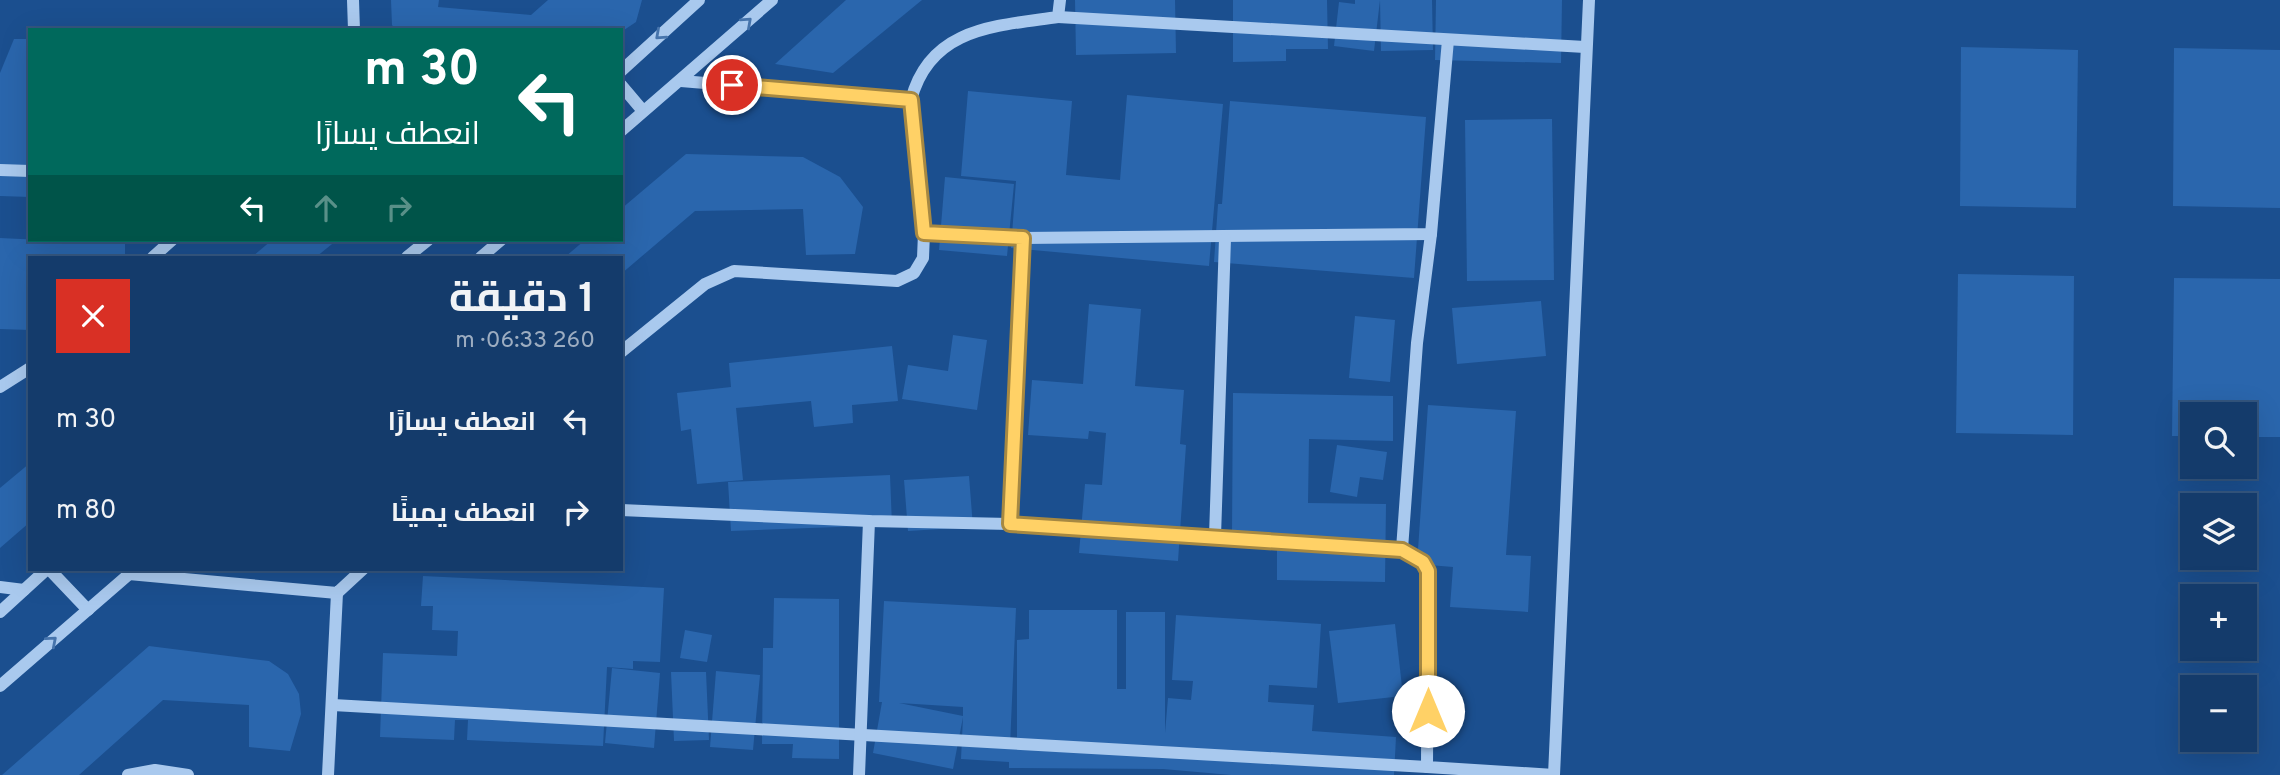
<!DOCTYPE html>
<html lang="ar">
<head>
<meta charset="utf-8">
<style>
  :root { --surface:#143b6b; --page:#1d4271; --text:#f1f3f6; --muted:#9dadc1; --line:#33557e }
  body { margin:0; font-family:Overpass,Cairo,sans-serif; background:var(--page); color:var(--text); direction:rtl; height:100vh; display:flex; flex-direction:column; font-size:26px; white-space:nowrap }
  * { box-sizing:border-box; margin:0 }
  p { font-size:23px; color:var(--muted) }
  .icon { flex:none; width:38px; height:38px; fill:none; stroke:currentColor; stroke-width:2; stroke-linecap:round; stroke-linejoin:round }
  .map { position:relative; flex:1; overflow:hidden; direction:ltr }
  .sheet { position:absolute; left:28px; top:256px; width:595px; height:315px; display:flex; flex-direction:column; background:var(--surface); border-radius:0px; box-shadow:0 7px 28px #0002,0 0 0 2px var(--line); direction:rtl }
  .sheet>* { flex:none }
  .hud { position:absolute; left:28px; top:28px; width:595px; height:214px; border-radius:0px; box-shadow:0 7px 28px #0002,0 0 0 2px var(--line); direction:rtl; background:#00695c; color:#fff; overflow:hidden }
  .tools { position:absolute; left:2180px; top:402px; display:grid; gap:14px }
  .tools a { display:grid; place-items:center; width:77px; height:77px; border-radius:0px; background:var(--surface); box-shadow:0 7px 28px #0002,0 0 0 2px var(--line); font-size:35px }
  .pin { position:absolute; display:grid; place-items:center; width:60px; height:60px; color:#fff; margin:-30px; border:4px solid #fff; border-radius:50%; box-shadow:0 2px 7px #0007 }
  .me { position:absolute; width:77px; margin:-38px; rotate:0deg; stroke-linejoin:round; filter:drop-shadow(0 0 5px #0008) }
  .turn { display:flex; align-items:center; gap:24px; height:147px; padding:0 28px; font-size:32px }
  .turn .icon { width:91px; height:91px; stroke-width:2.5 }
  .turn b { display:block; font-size:49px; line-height:60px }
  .lanes { display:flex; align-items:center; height:66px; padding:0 28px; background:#0003; justify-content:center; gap:35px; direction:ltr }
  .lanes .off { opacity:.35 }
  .round { display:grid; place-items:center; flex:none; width:74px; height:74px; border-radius:0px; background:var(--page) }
  .summary { display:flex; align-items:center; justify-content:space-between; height:119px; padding:0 28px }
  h1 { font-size:42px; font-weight:700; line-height:52px }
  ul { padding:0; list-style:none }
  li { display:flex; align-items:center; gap:21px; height:91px; padding:0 28px }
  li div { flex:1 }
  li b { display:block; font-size:26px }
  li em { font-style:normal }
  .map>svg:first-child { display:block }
</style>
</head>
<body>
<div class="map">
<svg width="2280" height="775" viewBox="0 0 2280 775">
  <rect width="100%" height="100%" fill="#1b4f8f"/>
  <!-- building -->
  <g fill="#2a66ad" fill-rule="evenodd">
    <path d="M 391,0 L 439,0 L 438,7 L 531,15 L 548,0 L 642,0 L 636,22 L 621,32 L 589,28 L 396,30 L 392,25 Z"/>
    <path d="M 846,0 L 922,0 L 833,73 L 775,64 Z"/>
    <path d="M 1075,0 L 1175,0 L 1176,53 L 1076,55 Z"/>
    <path d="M 1233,0 L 1327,0 L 1328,49 L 1286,49 L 1286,61 L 1233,62 Z"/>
    <path d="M 1355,0 L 1380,0 L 1374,51 L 1334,46 L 1339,2 L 1355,4 Z"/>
    <path d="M 1380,0 L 1432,0 L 1433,50 L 1381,51 Z"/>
    <path d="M 1436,0 L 1562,0 L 1561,63 L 1435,60 Z"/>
    <path d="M 14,39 L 30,39 L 30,197 L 0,196 L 0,73 Z"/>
    <path d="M 1961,47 L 2078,50 L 2076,208 L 1960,206 Z"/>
    <path d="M 2174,48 L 2280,50 L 2280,208 L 2173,206 Z"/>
    <path d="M 968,91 L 1072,101 L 1066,175 L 1120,180 L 1127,95 L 1223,104 L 1209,266 L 1011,248 L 1016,181 L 961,176 Z"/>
    <path d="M 1230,101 L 1426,117 L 1414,278 L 1214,262 L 1218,204 L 1222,204 Z"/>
    <path d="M 1552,119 L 1554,280 L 1467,281 L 1465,120 Z"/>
    <path d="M 686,154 L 803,157 L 840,177 L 863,207 L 855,254 L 806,255 L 803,209 L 695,211 L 621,274 L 621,257 L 565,257 L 585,240 L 621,240 L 621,209 Z"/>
    <path d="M 945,177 L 1014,184 L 1007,256 L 939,250 Z"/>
    <path d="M 0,238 L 125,244 L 125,257 L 30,257 L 30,330 L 0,329 Z"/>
    <path d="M 272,240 L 337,240 L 316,257 L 252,257 Z"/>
    <path d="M 1958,274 L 2074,276 L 2073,435 L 1956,433 Z"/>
    <path d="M 2174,278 L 2280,279 L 2280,437 L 2245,437 L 2245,415 L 2193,415 L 2193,436 L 2172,436 Z"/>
    <path d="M 1541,301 L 1546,356 L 1457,364 L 1452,308 Z"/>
    <path d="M 1089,304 L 1141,309 L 1135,386 L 1184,390 L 1180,444 L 1186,445 L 1178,561 L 1079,553 L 1085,484 L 1102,485 L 1106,433 L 1089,431 L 1088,439 L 1028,435 L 1032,380 L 1083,384 Z"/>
    <path d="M 1355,316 L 1395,320 L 1390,382 L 1349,378 Z"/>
    <path d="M 953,335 L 987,340 L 977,410 L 902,399 L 908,365 L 948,371 Z"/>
    <path d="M 892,346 L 898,401 L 852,405 L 853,423 L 814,427 L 811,401 L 736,408 L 743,480 L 697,484 L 691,429 L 681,431 L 677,393 L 731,387 L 729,363 Z"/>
    <path d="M 1233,393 L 1393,396 L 1393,441 L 1309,439 L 1308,503 L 1386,504 L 1385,582 L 1277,580 L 1277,533 L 1232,532 Z"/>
    <path d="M 1428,405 L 1516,411 L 1506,555 L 1531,556 L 1528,612 L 1450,607 L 1453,567 L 1417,564 Z"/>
    <path d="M 1337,445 L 1387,452 L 1383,480 L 1360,477 L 1357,497 L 1330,492 Z"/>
    <path d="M 30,463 L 30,522 L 0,548 L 0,488 Z"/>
    <path d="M 890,475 L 892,525 L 731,531 L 728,482 Z"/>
    <path d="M 969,476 L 973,527 L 908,531 L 904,480 Z"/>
    <path d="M 423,576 L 664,588 L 660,662 L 633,661 L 633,669 L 607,667 L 603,746 L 467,740 L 468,720 L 455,720 L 454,740 L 380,737 L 383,653 L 457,656 L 458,631 L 432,630 L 433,606 L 421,606 Z"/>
    <path d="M 774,598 L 839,599 L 839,759 L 792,758 L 793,744 L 762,744 L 763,648 L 773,648 Z"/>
    <path d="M 884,601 L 1016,608 L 1010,746 L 1017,745 L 1017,640 L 1029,639 L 1029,610 L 1117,610 L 1117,689 L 1126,689 L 1126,612 L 1165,612 L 1165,733 L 1168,698 L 1191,700 L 1193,681 L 1172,680 L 1176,615 L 1321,624 L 1317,688 L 1269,685 L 1268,702 L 1314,705 L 1312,731 L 1396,737 L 1394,775 L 1231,775 L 1163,769 L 1009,768 L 1009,762 L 961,759 L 963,717 L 953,769 L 873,753 L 882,702 L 879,702 ZM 899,703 L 963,707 L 963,716 Z"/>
    <path d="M 1395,624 L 1403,696 L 1338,703 L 1329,631 Z"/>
    <path d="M 685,630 L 712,635 L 707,662 L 680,658 Z"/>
    <path d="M 149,646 L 269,661 L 288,674 L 299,694 L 301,714 L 290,751 L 249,747 L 249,705 L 163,700 L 79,775 L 2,775 Z"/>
    <path d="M 612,668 L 660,673 L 654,748 L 605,743 Z"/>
    <path d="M 716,671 L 760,675 L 753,750 L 710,747 Z"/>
    <path d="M 671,672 L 706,672 L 709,740 L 674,741 Z"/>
  </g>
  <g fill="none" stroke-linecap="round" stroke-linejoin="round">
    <!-- minor -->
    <g stroke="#a9c9ee" stroke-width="12">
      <path d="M 353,0 L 354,30"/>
      <path d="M 1058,17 L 1585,47"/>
      <path d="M 621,71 L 699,0"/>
      <path d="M 681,81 L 911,100 C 930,27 996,26 1058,17 L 1060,0"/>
      <path d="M 621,85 L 643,111"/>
      <path d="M 621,131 L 772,0"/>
      <path d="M 0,170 L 30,171"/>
      <path d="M 924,233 L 1023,238 L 1431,234 L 1448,40"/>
      <path d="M 153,257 L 172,240"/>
      <path d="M 407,257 L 428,240"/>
      <path d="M 481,257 L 501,240"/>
      <path d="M 621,352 L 705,284 L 734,271 L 897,281 L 914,273 L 923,258 L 924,233 L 911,100"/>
      <path d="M 0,387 L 30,368"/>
      <path d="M 621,510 L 869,521 L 1010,524 L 1402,549 L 1423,562 L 1428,571 L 1427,767 L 1554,775"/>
      <path d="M 1010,524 L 1023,238"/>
      <path d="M 1215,536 L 1225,239"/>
      <path d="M 1402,549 L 1417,343 L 1431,234"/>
      <path d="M 49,569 L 88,610"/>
      <path d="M 129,574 L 337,593 L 363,569"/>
      <path d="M 0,587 L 24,590"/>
      <path d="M 0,612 L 47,569"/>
      <path d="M 0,686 L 135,569"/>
      <path d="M 333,705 L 1427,767"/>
      <path d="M 128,775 L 155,770 L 188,775"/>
      <path d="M 328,775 L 337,593"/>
      <path d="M 859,775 L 869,521"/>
      <path d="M 1554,775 L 1589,0"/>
    </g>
  </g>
  <!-- one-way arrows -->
  <defs><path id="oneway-chevron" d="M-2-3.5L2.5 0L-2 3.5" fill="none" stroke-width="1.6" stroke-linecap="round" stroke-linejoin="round" transform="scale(1.75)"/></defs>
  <g stroke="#4674ac">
    <use href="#oneway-chevron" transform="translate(747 22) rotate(-42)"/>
    <use href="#oneway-chevron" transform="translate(660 35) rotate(138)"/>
    <use href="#oneway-chevron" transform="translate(52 641) rotate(-41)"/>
  </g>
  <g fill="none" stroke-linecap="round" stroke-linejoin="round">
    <!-- route casing -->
    <g stroke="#a68842" stroke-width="18">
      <path id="route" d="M 732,85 L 911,100 L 924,233 L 1023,238 L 1010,524 L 1402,550 L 1423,562 L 1428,571 L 1428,711"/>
    </g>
    <!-- route -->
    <use href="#route" stroke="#ffd166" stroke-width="12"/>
  </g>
</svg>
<div class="tools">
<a><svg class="icon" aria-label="search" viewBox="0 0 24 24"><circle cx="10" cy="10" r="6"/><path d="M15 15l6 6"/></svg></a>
<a><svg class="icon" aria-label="layers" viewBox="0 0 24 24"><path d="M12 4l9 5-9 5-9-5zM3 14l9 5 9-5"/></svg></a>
<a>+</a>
<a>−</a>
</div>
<div class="pin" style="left:732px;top:85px;background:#d93025"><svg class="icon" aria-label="arrive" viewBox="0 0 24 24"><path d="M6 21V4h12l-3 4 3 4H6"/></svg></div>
<svg class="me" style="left:1428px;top:711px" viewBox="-20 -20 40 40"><circle r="19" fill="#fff"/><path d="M0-13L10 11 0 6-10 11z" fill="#ffd166"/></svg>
<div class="hud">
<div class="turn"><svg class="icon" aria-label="left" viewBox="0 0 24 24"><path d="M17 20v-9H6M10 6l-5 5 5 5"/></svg><div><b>30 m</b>انعطف يسارًا</div></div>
<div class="lanes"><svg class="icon" aria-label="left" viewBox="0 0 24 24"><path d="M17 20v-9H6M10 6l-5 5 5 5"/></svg><svg class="icon off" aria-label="ahead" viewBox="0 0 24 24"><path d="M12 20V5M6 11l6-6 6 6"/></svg><svg class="icon off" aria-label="right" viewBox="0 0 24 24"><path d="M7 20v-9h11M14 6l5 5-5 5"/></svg></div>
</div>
<section class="sheet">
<div class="summary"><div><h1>1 دقيقة</h1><p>260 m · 06:33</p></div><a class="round" style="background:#d93025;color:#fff"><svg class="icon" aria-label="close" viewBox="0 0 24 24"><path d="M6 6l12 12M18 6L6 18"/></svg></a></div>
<ul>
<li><svg class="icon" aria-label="left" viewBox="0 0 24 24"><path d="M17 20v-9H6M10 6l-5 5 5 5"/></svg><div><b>انعطف يسارًا</b></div><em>30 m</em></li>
<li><svg class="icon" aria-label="right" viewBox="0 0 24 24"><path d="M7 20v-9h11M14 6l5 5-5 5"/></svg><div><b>انعطف يمينًا</b></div><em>80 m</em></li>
</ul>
</section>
</div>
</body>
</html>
